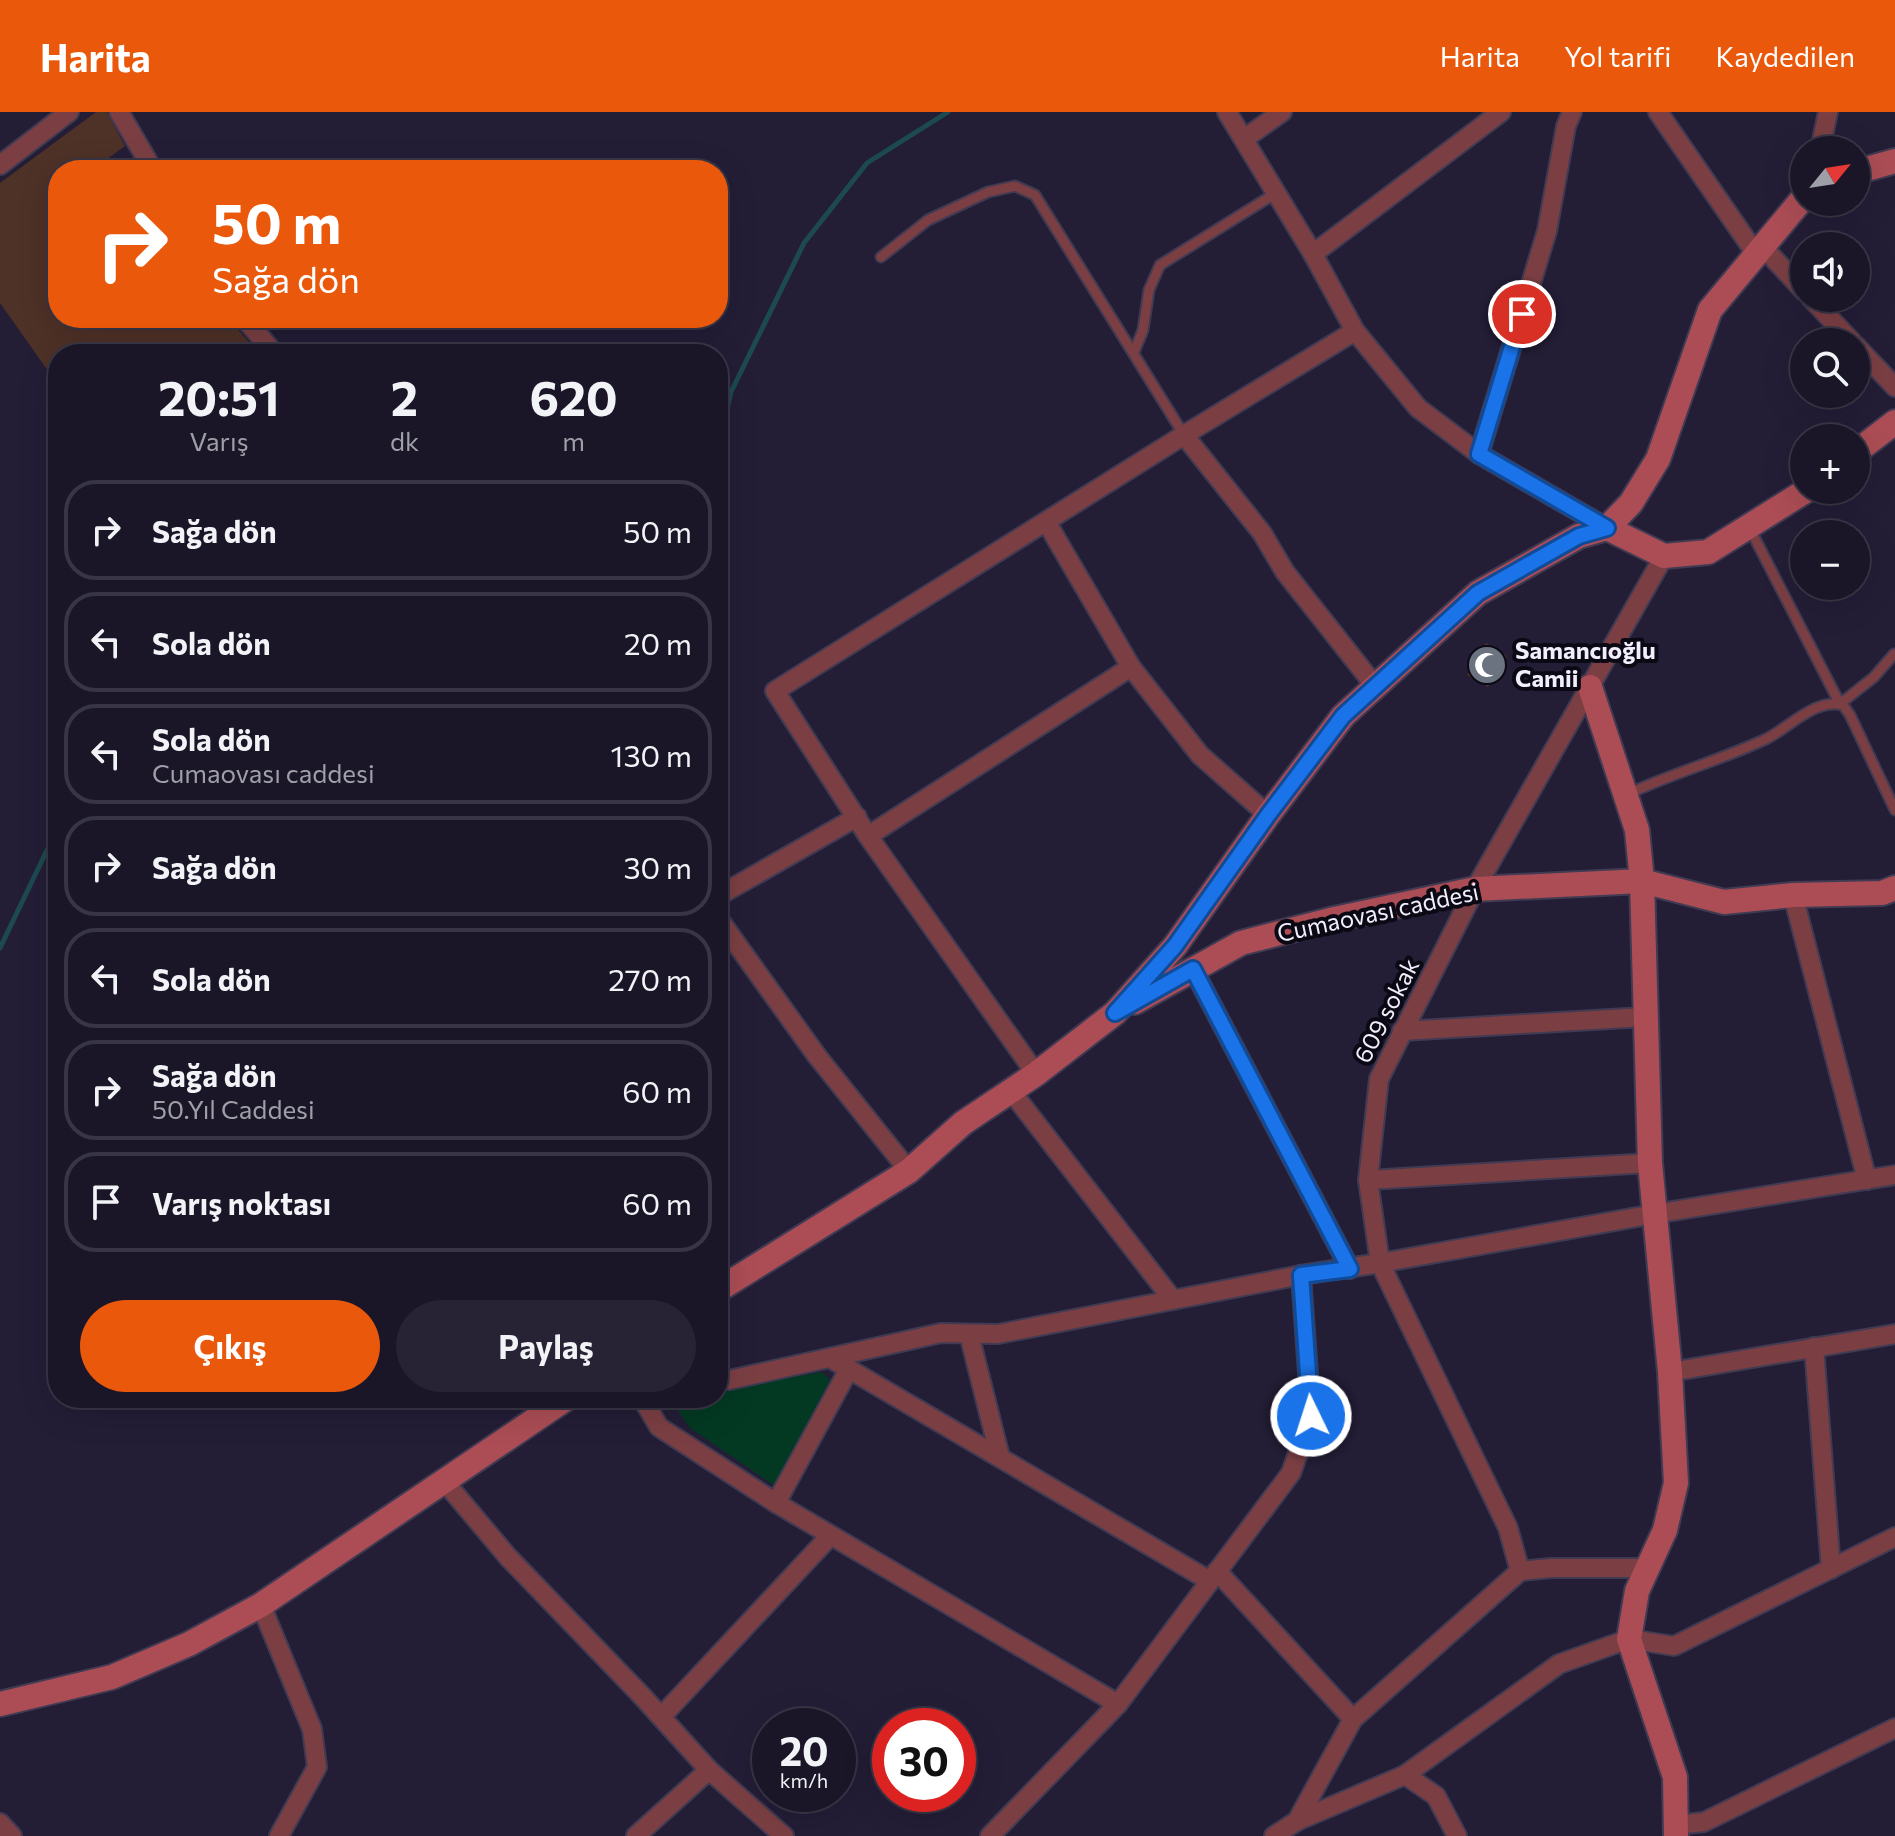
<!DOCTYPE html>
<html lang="tr">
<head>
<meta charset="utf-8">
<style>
  :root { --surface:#1a1628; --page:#272334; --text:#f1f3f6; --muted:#9f9fa8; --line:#383545; --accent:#ea580c }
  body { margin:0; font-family:Commissioner,sans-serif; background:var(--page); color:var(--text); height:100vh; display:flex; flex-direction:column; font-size:30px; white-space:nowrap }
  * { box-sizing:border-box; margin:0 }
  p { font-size:26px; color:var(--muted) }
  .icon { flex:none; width:44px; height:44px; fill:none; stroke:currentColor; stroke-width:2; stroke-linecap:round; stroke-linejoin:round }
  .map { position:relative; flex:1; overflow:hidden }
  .panel { position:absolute; left:48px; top:232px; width:680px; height:1064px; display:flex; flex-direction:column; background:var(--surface); border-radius:32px; box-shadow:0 8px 32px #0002,0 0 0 2px var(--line) }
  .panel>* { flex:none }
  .top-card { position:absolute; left:48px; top:48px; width:680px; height:168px; border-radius:32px; box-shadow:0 8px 32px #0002,0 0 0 2px var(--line); background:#ea580c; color:#fff; overflow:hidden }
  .needle { width:52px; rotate:60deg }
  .controls { position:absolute; left:1790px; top:24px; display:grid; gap:16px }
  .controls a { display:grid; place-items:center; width:80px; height:80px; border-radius:50%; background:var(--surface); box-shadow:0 8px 32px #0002,0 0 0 2px var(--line); font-size:40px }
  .speed { position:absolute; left:752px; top:1596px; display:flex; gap:16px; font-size:40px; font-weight:700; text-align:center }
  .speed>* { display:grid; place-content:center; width:104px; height:104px; border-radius:50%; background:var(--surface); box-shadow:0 8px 32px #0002,0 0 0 2px var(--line); line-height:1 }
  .speed small { font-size:20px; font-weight:400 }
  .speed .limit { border:12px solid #d22; background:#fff; color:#111 }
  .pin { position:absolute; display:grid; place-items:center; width:68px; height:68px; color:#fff; margin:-34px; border:4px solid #fff; border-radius:50%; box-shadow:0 2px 8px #0007 }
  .me { position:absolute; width:88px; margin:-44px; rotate:356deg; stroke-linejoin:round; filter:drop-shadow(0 0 6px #0008) }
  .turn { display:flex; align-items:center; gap:28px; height:168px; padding:0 32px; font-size:36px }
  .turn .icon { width:104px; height:104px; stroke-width:2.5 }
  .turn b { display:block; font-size:56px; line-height:68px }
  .eta { display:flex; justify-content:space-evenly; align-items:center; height:136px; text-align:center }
  .eta b { font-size:48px; font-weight:700; line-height:56px }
  .cta { display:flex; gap:16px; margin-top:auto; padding:16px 32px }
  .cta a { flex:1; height:92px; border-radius:48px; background:var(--accent); color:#fff; font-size:32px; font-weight:700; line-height:92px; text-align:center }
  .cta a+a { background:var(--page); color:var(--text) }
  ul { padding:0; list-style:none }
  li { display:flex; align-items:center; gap:24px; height:100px; margin:0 16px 12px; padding:0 16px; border:4px solid var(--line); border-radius:32px }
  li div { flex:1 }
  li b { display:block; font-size:30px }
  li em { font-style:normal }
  header { display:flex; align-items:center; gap:48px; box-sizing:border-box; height:112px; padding:0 40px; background:var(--accent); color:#fff }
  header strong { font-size:38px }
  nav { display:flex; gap:44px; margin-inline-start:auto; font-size:28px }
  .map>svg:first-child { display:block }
</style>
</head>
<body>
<header>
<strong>Harita</strong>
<nav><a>Harita</a><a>Yol tarifi</a><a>Kaydedilen</a></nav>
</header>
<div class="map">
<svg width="1895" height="1724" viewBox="0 0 1895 1724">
  <rect width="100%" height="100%" fill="#231d36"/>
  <!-- green -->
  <path fill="#033922" d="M 822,1260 L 830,1268 L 775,1374 L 690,1316 L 669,1286 L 718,1286 L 718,1278 Z"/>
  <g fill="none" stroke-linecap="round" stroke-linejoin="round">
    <!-- stream -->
    <g stroke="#1d4950" stroke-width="5">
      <path d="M 718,337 L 731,280 L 804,131 L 867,51 L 948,0"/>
      <path d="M 0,836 L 49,734 L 58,725"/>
    </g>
  </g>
  <!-- building -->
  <g fill="#4e3127">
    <path d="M 96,0 L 107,0 L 125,34 L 92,58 L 58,58 L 58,206 L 232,206 L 235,214 L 259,242 L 58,242 L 58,273 L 0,191 L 0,71 Z"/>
    <path d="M 1486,531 L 1507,544 L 1488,575 L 1467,563 Z"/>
  </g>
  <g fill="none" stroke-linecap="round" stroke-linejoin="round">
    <!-- lane casing -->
    <g stroke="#403a52" stroke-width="13">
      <g id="lane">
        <path d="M 881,145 L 928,108 L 988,80 L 1015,74 L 1035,83 L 1184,323"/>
        <path d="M 1134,240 L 1143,218 L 1149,178 L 1160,153 L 1276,81"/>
        <path d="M 1749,415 L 1840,592 L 1874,565 L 1894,542"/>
        <path d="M 1628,682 C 1673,661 1721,648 1766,627 C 1790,615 1815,586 1843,593 L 1850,603 L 1895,698"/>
      </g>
    </g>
    <!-- street casing -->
    <g stroke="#403a52" stroke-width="22">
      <g id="street">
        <path d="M 119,0 L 153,58"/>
        <path d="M 1227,0 L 1313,142 L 1355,219 L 1418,296 L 1479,342 L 1607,416"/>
        <path d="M 1658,0 L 1756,142"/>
        <path d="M 1244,27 L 1282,0"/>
        <path d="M 1820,38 L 1828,0"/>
        <path d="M 0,53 L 69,0"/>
        <path d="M 1762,134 L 1804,179"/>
        <path d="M 1313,142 L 1501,0"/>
        <path d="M 1811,186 L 1852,230"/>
        <path d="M 244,206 L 275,242"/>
        <path d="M 1856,234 L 1895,275"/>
        <path d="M 1184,323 L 1262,421 L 1285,460 L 1375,574"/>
        <path d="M 1479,342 L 1547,119 L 1566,14 L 1572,0"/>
        <path d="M 1664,444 L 1475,777 L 1379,967 L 1368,1068 L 1380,1151 L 1654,1102 L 1895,1063"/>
        <path d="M 1131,555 L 1200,643 L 1268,703"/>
        <path d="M 868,724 L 1131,555 L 1047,411"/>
        <path d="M 1793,783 L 1867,1068"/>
        <path d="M 718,784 L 857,705"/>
        <path d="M 718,806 L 817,944 L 909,1059"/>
        <path d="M 1193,857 L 1350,1157"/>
        <path d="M 1402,919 L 1645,905"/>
        <path d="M 1036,962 L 868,724 L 775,579 L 1184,323 L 1355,219"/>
        <path d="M 1011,979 L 1173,1188"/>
        <path d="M 1368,1068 L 1650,1051"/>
        <path d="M 969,1222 L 1000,1345"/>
        <path d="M 1814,1235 L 1831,1457"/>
        <path d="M 830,1246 L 1210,1469"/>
        <path d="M 1670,1260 L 1895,1222"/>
        <path d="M 718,1266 L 729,1268 L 941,1221 L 998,1222 L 1301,1163 L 1380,1151 L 1508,1416 L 1520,1459"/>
        <path d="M 642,1286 L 659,1315 L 776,1391 L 1118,1592 L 990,1724"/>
        <path d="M 445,1370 L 508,1445 L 642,1584 L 709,1658 L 784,1724"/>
        <path d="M 776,1391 L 849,1257"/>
        <path d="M 1217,1459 L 1353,1607"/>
        <path d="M 261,1493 L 312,1617 L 317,1655 L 279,1724"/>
        <path d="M 1118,1592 L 1291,1361 L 1311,1304 L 1301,1163"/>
        <path d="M 661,1605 L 830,1424"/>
        <path d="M 1405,1663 L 1436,1684 L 1457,1724"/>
        <path d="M 1297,1709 L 1353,1607 L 1520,1459 L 1551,1456 L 1647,1456"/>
        <path d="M 0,1711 L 12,1724"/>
        <path d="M 1675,1713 L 1704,1710 L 1895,1616"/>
        <path d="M 636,1724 L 709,1658"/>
        <path d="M 1274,1724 L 1297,1709 L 1405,1663 L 1559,1552 L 1629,1527 L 1674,1534 L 1895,1425"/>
      </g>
    </g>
    <!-- secondary casing -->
    <g stroke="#403a52" stroke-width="28">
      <g id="secondary">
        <path d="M 1856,60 L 1895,49"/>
        <path d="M 1856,340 L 1895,310"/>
        <path d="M 1607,416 L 1664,444 L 1708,440 L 1807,378"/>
        <path d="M 1590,575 L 1637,718 L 1642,769 L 1650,1051 L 1670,1260 L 1676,1371 L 1665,1418 L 1637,1479 L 1629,1527 L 1675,1665 L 1676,1724"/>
        <path d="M 1135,890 L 1241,831 L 1330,808 L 1475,777 L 1642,769 L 1724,790 L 1793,783 L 1882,781 L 1895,776"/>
        <path d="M 718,1178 L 909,1059 L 963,1011 L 1036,962 L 1115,901 L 1175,834 L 1268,703 L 1343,604 L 1478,481 L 1579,424 L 1607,416 L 1631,391 L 1658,347 L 1710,198 L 1804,85"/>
        <path d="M 0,1592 L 112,1565 L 189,1532 L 261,1493 L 567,1286"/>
      </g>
    </g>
    <!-- lane -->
    <use href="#lane" stroke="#7b3f43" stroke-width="9"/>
    <!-- street -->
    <use href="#street" stroke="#7b3f43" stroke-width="18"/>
    <!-- secondary -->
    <use href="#secondary" stroke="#ac4d55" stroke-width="24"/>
  </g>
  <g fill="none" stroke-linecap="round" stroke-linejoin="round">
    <!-- route casing -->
    <g stroke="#114b97" stroke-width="20">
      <path id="route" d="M 1311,1304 L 1301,1163 L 1350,1157 L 1193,857 L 1115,901 L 1175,834 L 1268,703 L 1343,604 L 1478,481 L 1579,424 L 1607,416 L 1479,342 L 1522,202"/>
    </g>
    <!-- route -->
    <use href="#route" stroke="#1a73e8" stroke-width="14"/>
  </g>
  <!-- icons -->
  <defs>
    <g id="mosque-disc" transform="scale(2)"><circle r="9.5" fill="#6b7280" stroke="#0b0914"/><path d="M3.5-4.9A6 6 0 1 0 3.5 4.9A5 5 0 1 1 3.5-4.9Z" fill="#fff"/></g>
  </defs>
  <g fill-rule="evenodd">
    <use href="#mosque-disc" x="1487" y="553"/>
  </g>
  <g text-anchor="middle" stroke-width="8" stroke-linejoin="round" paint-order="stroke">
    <!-- poi labels -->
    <g font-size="24" font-weight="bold" fill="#f1effd" stroke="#0b0914" text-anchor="start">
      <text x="1515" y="547">Samancıoğlu<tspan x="1515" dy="28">Camii</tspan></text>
    </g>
    <!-- street labels -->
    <g font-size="24" fill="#f1effd" stroke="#0b0914">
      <text transform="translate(1378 801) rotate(-12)" y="8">Cumaovası caddesi</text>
      <text transform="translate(1387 899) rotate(-63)" y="8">609 sokak</text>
    </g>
  </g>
</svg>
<div class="controls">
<a><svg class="needle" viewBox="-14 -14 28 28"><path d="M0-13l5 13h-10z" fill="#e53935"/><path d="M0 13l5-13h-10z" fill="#9f9fa8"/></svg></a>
<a><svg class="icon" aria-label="sound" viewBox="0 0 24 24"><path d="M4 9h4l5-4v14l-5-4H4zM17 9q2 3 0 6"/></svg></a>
<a><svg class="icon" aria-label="search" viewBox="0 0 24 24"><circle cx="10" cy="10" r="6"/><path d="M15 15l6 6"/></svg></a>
<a>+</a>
<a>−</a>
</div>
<div class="speed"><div>20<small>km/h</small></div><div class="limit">30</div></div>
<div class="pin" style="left:1522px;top:202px;background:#d93025"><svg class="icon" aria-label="arrive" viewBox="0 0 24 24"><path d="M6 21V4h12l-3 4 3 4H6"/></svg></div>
<svg class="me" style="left:1311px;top:1304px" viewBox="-20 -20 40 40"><circle r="17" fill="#1a73e8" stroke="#fff" stroke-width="3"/><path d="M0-11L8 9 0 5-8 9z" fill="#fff"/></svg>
<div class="top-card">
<div class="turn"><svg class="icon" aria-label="right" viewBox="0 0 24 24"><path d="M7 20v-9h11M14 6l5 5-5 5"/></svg><div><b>50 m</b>Sağa dön</div></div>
</div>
<section class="panel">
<div class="eta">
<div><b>20:51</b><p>Varış</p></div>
<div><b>2</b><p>dk</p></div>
<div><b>620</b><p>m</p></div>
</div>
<ul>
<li><svg class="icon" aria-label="right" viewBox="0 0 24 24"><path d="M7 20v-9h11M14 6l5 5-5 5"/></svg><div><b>Sağa dön</b></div><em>50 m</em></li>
<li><svg class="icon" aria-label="left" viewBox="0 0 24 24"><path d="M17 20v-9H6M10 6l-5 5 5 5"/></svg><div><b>Sola dön</b></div><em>20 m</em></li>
<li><svg class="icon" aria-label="left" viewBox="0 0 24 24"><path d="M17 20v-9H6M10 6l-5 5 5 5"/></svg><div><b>Sola dön</b><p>Cumaovası caddesi</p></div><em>130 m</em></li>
<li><svg class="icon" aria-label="right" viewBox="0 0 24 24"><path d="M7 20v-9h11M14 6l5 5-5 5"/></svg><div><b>Sağa dön</b></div><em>30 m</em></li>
<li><svg class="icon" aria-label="left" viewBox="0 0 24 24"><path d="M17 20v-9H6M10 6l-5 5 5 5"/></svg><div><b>Sola dön</b></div><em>270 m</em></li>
<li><svg class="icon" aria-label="right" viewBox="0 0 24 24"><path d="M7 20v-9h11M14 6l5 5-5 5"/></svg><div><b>Sağa dön</b><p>50.Yıl Caddesi</p></div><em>60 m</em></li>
<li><svg class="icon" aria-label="arrive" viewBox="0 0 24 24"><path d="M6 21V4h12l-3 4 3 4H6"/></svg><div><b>Varış noktası</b></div><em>60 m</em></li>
</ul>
<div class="cta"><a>Çıkış</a><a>Paylaş</a></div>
</section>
</div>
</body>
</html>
